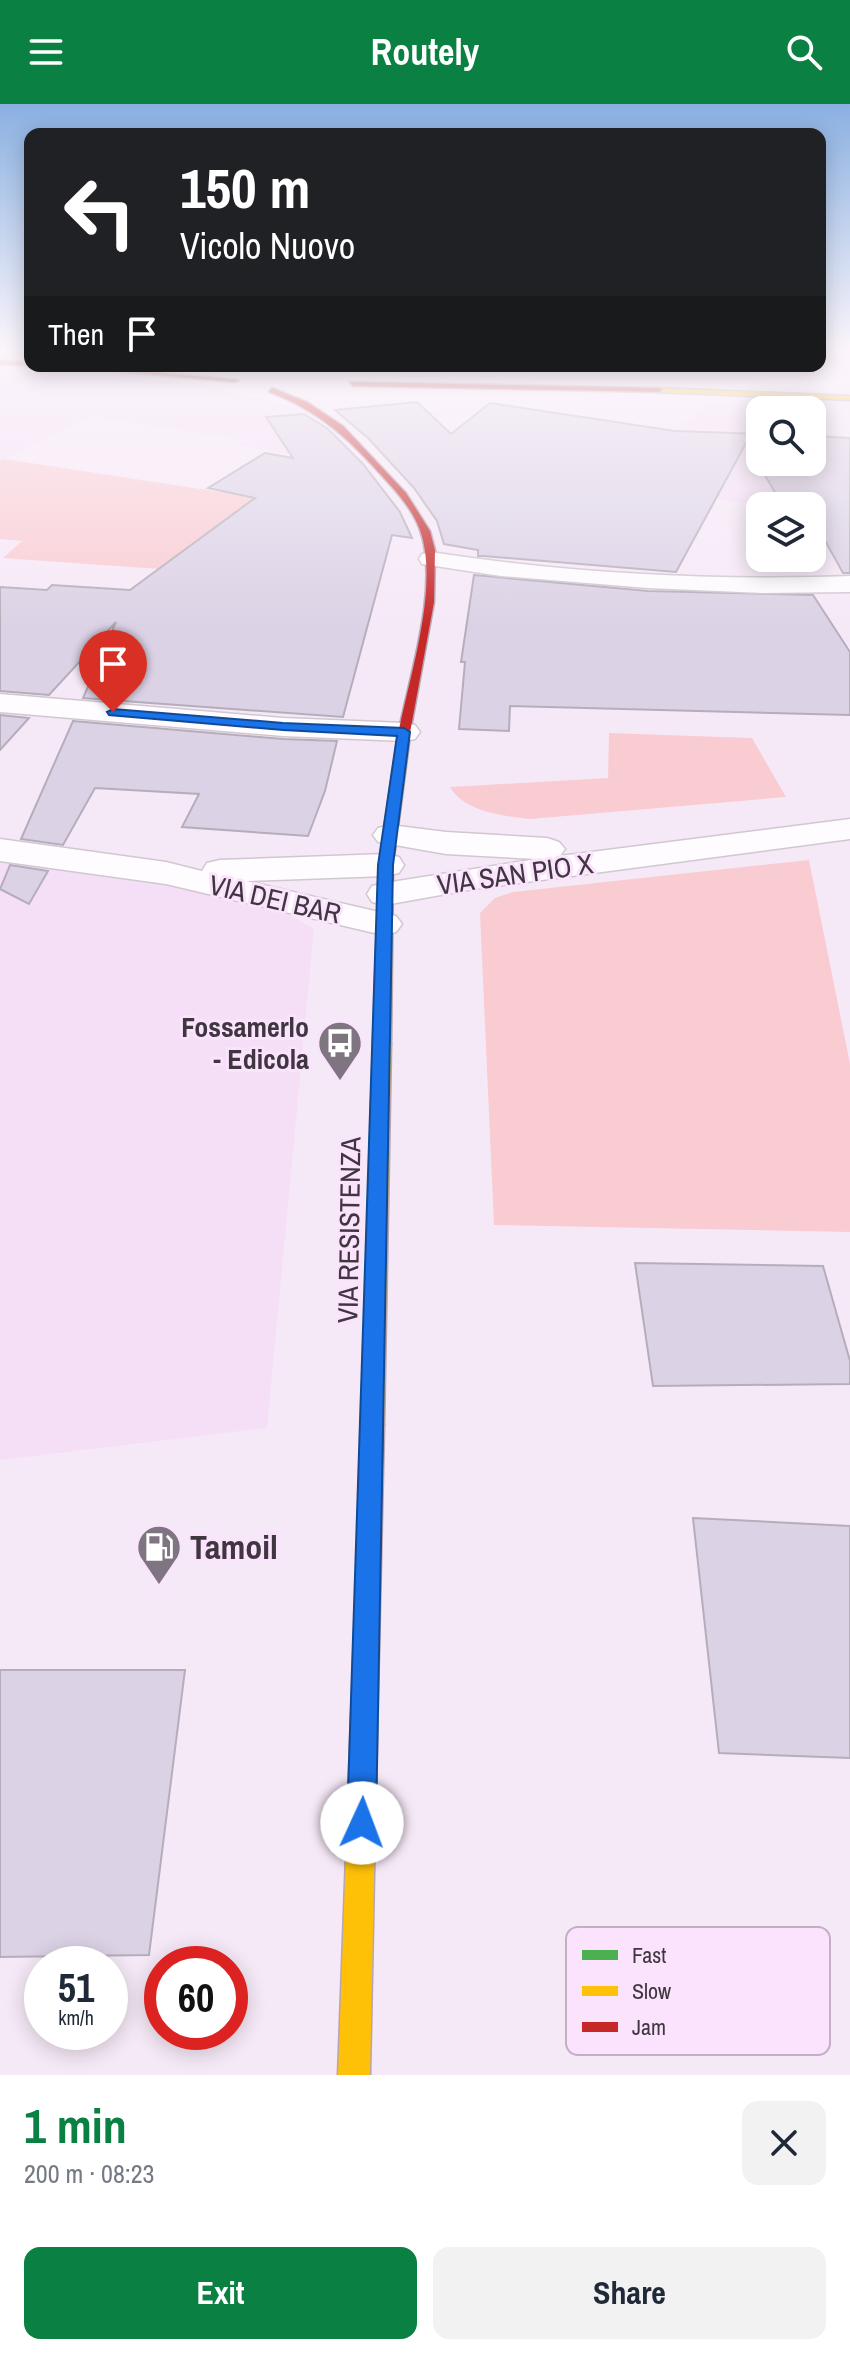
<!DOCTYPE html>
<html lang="en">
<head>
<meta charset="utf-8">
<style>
  :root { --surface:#fff; --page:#f2f2f3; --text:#1f2937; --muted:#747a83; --accent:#0b8043 }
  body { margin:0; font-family:"Archivo Narrow",sans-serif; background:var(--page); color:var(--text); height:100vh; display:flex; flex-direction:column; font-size:30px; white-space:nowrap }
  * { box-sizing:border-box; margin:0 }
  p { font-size:26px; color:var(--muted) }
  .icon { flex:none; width:44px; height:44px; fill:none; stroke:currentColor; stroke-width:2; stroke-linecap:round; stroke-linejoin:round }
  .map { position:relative; height:1971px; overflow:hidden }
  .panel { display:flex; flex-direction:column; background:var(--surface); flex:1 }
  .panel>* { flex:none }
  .top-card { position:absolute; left:24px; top:24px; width:802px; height:244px; border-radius:16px; box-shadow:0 4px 20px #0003; background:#202124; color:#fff; overflow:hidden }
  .buttons { position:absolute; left:746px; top:292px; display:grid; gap:16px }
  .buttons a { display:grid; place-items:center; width:80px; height:80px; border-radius:16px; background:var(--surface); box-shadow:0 4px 20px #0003; font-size:40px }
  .speed { position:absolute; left:24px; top:1842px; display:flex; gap:16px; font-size:40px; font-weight:700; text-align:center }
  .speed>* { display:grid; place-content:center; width:104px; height:104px; border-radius:50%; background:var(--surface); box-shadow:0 4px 20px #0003; line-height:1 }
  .speed small { font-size:20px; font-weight:400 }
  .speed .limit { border:12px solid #d22; background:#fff; color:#111 }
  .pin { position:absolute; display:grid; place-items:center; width:68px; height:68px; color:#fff; margin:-82px -34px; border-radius:50% 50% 50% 0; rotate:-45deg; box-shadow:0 0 8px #0007 }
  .pin .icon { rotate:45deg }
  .me { position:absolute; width:88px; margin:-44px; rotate:2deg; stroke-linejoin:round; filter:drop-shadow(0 0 6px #0008) }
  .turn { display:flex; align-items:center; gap:28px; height:168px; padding:0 24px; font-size:36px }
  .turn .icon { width:104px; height:104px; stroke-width:2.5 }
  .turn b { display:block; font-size:56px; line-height:68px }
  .then { display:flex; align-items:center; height:76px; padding:0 24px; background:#0003; gap:16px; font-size:30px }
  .round { display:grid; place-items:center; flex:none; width:84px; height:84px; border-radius:16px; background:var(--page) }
  .head { display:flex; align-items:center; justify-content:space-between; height:136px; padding:0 24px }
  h1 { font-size:48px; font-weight:700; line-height:60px; color:var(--accent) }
  .primary-button { display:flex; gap:16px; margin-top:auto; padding:16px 24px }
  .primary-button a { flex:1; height:92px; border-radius:16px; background:var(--accent); color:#fff; font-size:32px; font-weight:700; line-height:92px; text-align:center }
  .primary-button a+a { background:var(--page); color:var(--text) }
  header { display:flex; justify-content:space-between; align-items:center; height:104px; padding:0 24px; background:var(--accent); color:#fff; font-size:36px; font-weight:700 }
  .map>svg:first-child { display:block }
</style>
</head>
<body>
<header><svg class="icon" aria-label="menu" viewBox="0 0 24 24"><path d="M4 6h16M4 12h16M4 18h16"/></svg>Routely<svg class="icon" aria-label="search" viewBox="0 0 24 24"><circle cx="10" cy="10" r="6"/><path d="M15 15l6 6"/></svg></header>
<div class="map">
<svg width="850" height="1971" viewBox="0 0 850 1971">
  <rect width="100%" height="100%" fill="#f6e9f7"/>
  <!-- built -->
  <g fill="#f4dff6">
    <path d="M 0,270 L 197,279 L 292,303 L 299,306 L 327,345 L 312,354 L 237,341 L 242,336 L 90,312 L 0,357 Z"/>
    <path d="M 707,299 L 780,302 L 780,306 L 760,306 L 760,358 L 812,358 L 812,328 L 840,332 L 850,356 L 812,402 L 762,402 L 618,378 Z"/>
    <path d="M 0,753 L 174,781 L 274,801 L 314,825 L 267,1324 L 0,1356 Z"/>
  </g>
  <!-- green -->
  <g fill="#f9ccd2">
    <path d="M 4,355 L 265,395 L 159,465 L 3,454 L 22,437 L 0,435 L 0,357 Z"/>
    <path d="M 609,629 L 752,634 L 786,693 L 530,715 C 504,712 464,708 450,683 L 608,674 Z"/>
    <path d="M 809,756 L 850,960 L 850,1128 L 494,1121 L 480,809 L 495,794 L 513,788 Z"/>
  </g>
  <!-- building -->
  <g fill="#dbd2e5" stroke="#b5aeba" stroke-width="2">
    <path d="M 417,298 L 451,330 L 490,299 L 675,327 L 760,330 L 760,358 L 812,358 L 812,332 L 850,334 L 850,469 L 843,469 L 812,413 L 812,402 L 806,402 L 800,391 L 776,390 L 746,339 L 676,468 L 483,452 L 478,452 L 478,446 L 444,440 L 437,417 L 414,384 L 368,334 L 335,306 Z"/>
    <path d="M 304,310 L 328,325 L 363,360 L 400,408 L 412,434 L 392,431 L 343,613 L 83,594 L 116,518 L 49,591 L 0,587 L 0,483 L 47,486 L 52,481 L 130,486 L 255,394 L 208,384 L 265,349 L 293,354 L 266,313 Z"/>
    <path d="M 474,471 L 648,487 L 813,491 L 850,548 L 850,611 L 510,602 L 509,627 L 459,625 L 465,558 L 461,558 Z"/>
    <path d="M 0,611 L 29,614 L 0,646 Z"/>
    <path d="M 73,617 L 283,635 L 337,637 L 325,687 L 308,732 L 182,723 L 199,690 L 95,684 L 63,741 L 21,735 Z"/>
    <path d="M 10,761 L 48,767 L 29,800 L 0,785 Z"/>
    <path d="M 635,1159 L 823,1162 L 850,1257 L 850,1280 L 653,1282 Z"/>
    <path d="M 693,1414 L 850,1422 L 850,1654 L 719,1649 Z"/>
    <path d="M 0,1566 L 185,1566 L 149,1851 L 0,1853 Z"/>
  </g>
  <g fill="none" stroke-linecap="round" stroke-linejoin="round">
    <!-- street casing -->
    <g stroke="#d1c7d1" stroke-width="3">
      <g id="street">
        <path d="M 431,448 C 566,469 713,477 850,472 L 850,488 L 763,489 L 648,484 L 501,472 L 422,460 L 419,455 L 422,450 Z"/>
        <path d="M 0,590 L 283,614 L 404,619 L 415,621 L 420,628 L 415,635 L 404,637 L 283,632 L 0,608 Z"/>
        <path d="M 850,715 L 850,735 L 474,785 L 385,801 L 372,798 L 367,790 L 372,782 L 385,779 L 537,755 L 446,750 L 378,738 L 373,731 L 378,724 L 390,721 L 446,728 L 547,734 L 559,738 L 565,745 L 560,752 Z"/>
        <path d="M 0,735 L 166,758 L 202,767 L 207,759 L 220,756 L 386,750 L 399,753 L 404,761 L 399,769 L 386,772 L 246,777 L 396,812 L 402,820 L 396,828 L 383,831 L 166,780 L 0,757 Z"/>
      </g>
    </g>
    <!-- fast casing -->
    <g stroke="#b8a5b2" stroke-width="3">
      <path id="fast" d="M 404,627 L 410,631 L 393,761 L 391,940 L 382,946 L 373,940 L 379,761 L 398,631 Z"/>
    </g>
    <!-- slow casing -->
    <g stroke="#b8a5b2" stroke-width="3">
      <g id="slow">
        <path d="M 659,284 L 850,292 L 850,296 L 656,288 Z"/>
        <path d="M 382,934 L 391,940 L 384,1321 L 381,1328 L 373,1331 L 365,1328 L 362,1321 L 373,940 Z"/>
        <path d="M 361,1709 L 371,1713 L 375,1723 L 370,1971 L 338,1971 L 347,1723 L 351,1713 Z"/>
      </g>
    </g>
    <!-- jam casing -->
    <g stroke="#b8a5b2" stroke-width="3">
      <g id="jam">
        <path d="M 0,256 L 30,258 L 31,262 L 0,260 Z"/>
        <path d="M 59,262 L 90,262 L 239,276 L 235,278 Z"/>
        <path d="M 350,278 L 659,284 L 663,286 L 659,288 L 353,282 Z"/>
        <path d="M 272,284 L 307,298 L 343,322 L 406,389 L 430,427 L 435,446 L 434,498 L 409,634 L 398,631 C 409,573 440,483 420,426 C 411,401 390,381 373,362 C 342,328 312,304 269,288 Z"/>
        <path d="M 373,1311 L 381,1314 L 384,1321 L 375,1723 L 371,1733 L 361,1737 L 351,1733 L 347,1723 L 362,1321 L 365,1314 Z"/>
      </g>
    </g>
    <!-- street -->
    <use href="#street" fill="#fefcfe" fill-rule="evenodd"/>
    <!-- fast -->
    <use href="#fast" fill="#4caf50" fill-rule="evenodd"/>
    <!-- slow -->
    <use href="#slow" fill="#ffc107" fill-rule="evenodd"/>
    <!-- jam -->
    <use href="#jam" fill="#c62828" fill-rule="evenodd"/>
  </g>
  <!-- sky -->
  <linearGradient id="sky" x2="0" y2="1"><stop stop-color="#8ab0e1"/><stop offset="0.47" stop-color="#fbf5fb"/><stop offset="1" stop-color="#fbf5fb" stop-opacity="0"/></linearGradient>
  <rect width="850" height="522" fill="url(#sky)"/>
  <!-- route -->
  <path fill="#1a73e8" stroke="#114b97" stroke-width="2" d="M 113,605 L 283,619 L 404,624 L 410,628 L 393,761 L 376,1719 L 372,1729 L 362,1734 L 351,1729 L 347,1719 L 378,761 L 397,632 L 283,626 L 109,611 L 107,608 Z"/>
  <!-- icons -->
  <defs>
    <g id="bus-pin" transform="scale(2.3)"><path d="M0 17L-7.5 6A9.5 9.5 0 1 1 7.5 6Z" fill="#7f7580" stroke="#fbe3fd"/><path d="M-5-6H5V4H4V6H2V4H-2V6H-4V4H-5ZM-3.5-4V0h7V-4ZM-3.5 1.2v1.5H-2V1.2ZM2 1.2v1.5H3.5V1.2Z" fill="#fff"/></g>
    <g id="fuel-pin" transform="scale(2.3)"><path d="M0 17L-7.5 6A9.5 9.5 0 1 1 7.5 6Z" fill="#7f7580" stroke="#fbe3fd"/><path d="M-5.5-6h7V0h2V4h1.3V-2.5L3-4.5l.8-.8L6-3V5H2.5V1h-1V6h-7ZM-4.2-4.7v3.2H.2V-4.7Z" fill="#fff"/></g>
  </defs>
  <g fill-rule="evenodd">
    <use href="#bus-pin" x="340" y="939"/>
    <use href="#fuel-pin" x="159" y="1443"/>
  </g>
  <g text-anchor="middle" stroke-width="6" stroke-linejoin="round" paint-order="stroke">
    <!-- street labels -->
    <g font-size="28" fill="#3f3640" stroke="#fbe3fd">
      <text transform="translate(515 770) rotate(-8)" y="10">VIA SAN PIO X</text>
      <text transform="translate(275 795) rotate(13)" y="10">VIA DEI BAR</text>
      <text transform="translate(349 1126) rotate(-89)" y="10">VIA RESISTENZA</text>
    </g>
    <!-- poi labels -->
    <g font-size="28" font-weight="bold" fill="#3f3640" stroke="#fbe3fd" text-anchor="end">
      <text x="309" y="933">Fossamerlo<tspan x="309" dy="32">- Edicola</tspan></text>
    </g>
    <!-- near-poi labels -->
    <g font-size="34" font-weight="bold" fill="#3f3640" stroke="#fbe3fd" text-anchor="start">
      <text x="190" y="1455">Tamoil</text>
    </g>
  </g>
  <!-- legend -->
  <rect x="566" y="1823" width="264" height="128" rx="12" fill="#fbe3fd" stroke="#c3afc4" stroke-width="2"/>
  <rect x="582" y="1846" width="36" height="10" fill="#4caf50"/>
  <rect x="582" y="1882" width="36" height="10" fill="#ffc107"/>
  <rect x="582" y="1918" width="36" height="10" fill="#c62828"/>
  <g font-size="22" fill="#3f3640">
    <text x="632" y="1859">Fast</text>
    <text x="632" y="1895">Slow</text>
    <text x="632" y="1931">Jam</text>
  </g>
</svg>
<div class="buttons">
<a><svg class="icon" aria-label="search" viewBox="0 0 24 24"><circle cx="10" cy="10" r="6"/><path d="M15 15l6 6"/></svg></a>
<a><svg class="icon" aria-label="layers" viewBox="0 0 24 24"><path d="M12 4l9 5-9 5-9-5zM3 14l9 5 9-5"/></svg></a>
</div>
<div class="speed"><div>51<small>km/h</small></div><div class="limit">60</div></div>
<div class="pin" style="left:113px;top:608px;background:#d93025"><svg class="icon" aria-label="arrive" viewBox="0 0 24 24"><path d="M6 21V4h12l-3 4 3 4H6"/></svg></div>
<svg class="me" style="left:362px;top:1719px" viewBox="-20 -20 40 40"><circle r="19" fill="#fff"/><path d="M0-13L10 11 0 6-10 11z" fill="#1a73e8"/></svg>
<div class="top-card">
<div class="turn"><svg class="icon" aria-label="left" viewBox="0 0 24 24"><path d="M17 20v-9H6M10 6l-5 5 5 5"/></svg><div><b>150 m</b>Vicolo Nuovo</div></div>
<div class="then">Then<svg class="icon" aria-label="arrive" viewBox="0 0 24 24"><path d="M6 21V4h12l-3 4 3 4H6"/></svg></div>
</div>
</div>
<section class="panel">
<div class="head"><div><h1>1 min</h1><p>200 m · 08:23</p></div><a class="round"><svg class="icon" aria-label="close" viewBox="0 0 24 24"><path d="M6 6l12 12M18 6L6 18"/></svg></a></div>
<div class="primary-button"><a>Exit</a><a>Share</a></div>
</section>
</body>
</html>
